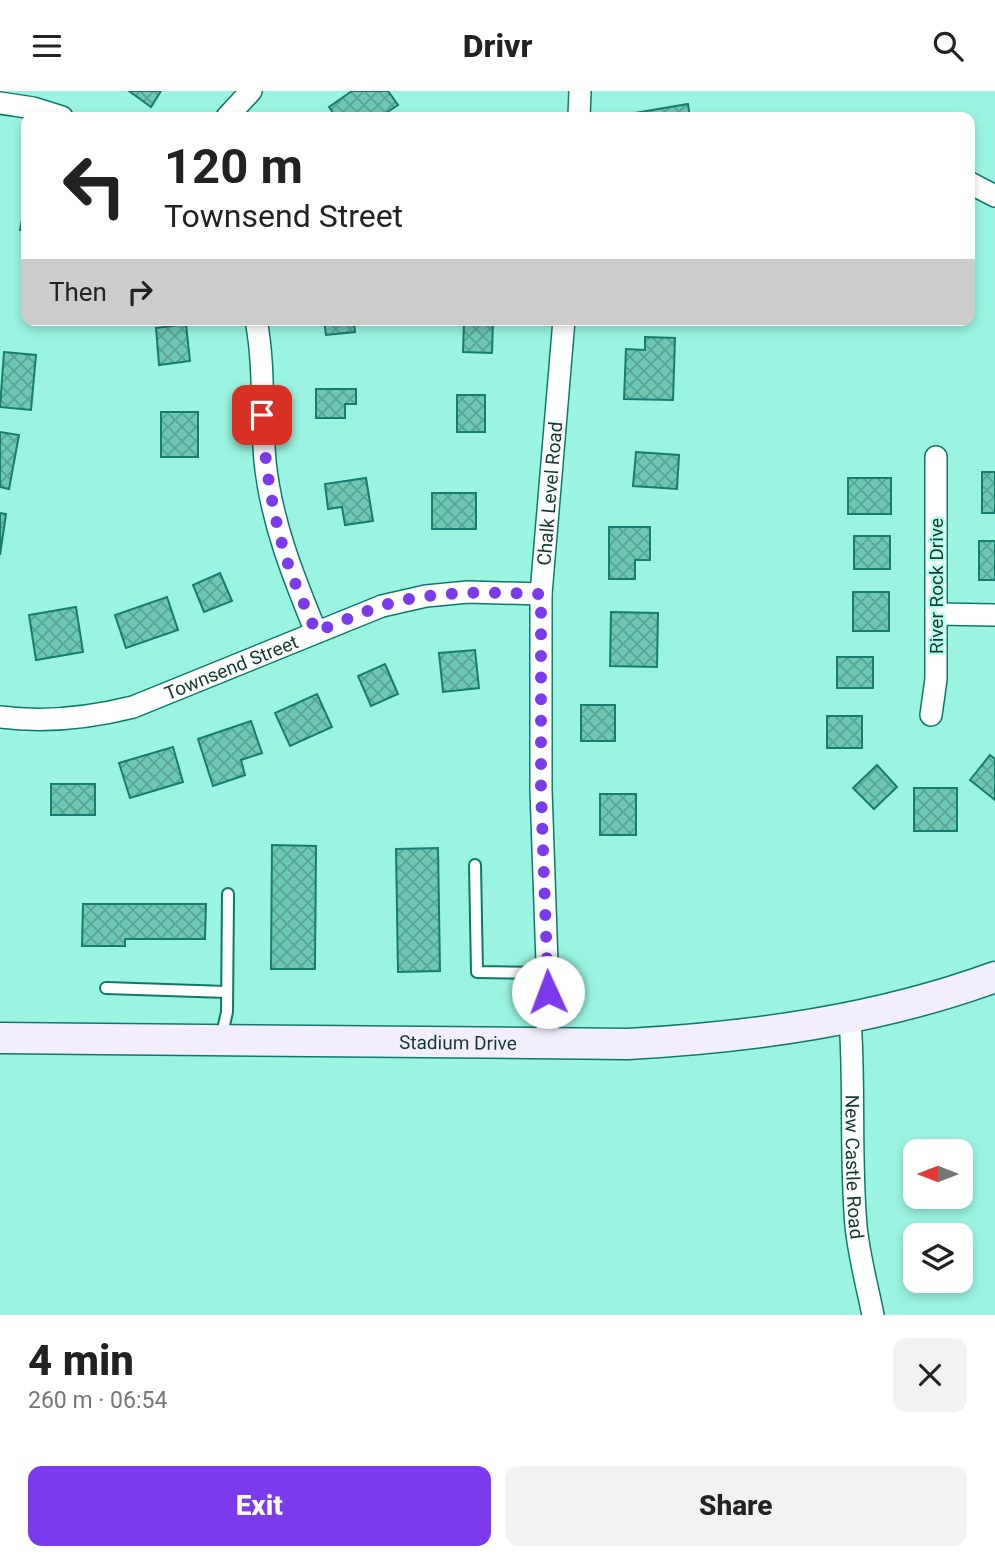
<!DOCTYPE html>
<html lang="en">
<head>
<meta charset="utf-8">
<style>
  :root { --surface:#fff; --page:#f2f2f2; --text:#222; --muted:#767676; --accent:#7c3aed }
  body { margin:0; font-family:Roboto,sans-serif; background:var(--page); color:var(--text); height:100vh; display:flex; flex-direction:column; font-size:26px; white-space:nowrap }
  * { box-sizing:border-box; margin:0 }
  p { font-size:23px; color:var(--muted) }
  .icon { flex:none; width:38px; height:38px; fill:none; stroke:currentColor; stroke-width:2; stroke-linecap:round; stroke-linejoin:round }
  .map { position:relative; height:1224px; overflow:hidden }
  .drawer { display:flex; flex-direction:column; background:var(--surface); flex:1 }
  .drawer>* { flex:none }
  .hud { position:absolute; left:21px; top:21px; width:954px; height:214px; border-radius:14px; box-shadow:0 4px 10px #0003; background:#fff; color:var(--text); overflow:hidden }
  .needle { width:46px; rotate:270deg }
  .tools { position:absolute; left:903px; top:1048px; display:grid; gap:14px }
  .tools a { display:grid; place-items:center; width:70px; height:70px; border-radius:14px; background:var(--surface); box-shadow:0 4px 10px #0003; font-size:35px }
  .pin { position:absolute; display:grid; place-items:center; width:60px; height:60px; color:#fff; margin:-30px; border-radius:14px; box-shadow:0 4px 10px #0006 }
  .me { position:absolute; width:77px; margin:-38px; rotate:358deg; stroke-linejoin:round; filter:drop-shadow(0 0 5px #0008) }
  .turn { display:flex; align-items:center; gap:24px; height:147px; padding:0 28px; font-size:32px }
  .turn .icon { width:91px; height:91px; stroke-width:2.5 }
  .turn b { display:block; font-size:49px; line-height:60px }
  .then { display:flex; align-items:center; height:66px; padding:0 28px; background:#0003; gap:14px; font-size:26px }
  .round { display:grid; place-items:center; flex:none; width:74px; height:74px; border-radius:14px; background:var(--page) }
  .overview { display:flex; align-items:center; justify-content:space-between; height:119px; padding:0 28px }
  h1 { font-size:42px; font-weight:800; line-height:52px }
  .button { display:flex; gap:14px; margin-top:auto; padding:14px 28px }
  .button a { flex:1; height:80px; border-radius:14px; background:var(--accent); color:#fff; font-size:28px; font-weight:800; line-height:80px; text-align:center }
  .button a+a { background:var(--page); color:var(--text) }
  header { display:flex; justify-content:space-between; align-items:center; height:91px; padding:0 28px; background:var(--surface); font-size:32px; font-weight:800 }
  .map>svg:first-child { display:block }
</style>
</head>
<body>
<header><svg class="icon" aria-label="menu" viewBox="0 0 24 24"><path d="M4 6h16M4 12h16M4 18h16"/></svg>Drivr<svg class="icon" aria-label="search" viewBox="0 0 24 24"><circle cx="10" cy="10" r="6"/><path d="M15 15l6 6"/></svg></header>
<div class="map">
<svg width="995" height="1224" viewBox="0 0 995 1224">
  <defs>
    <pattern id="building-cross-hatch" width="8" height="8" patternUnits="userSpaceOnUse" patternTransform="scale(1.75)"><rect width="8" height="8" fill="#6cc7b5"/><path d="M0 0l8 8M0 8l8-8" fill="none" stroke="#58a394"/></pattern>
  </defs>
  <rect width="100%" height="100%" fill="#9af4e1"/>
  <!-- building -->
  <g fill="url(#building-cross-hatch)" stroke="#177d6e" stroke-width="2">
    <path d="M 129,0 L 161,0 L 151,16 Z"/>
    <path d="M 352,0 L 388,0 L 398,14 L 380,26 L 336,26 L 329,16 Z"/>
    <path d="M 688,13 L 690,26 L 634,26 L 634,22 Z"/>
    <path d="M 26,109 L 26,140 L 20,139 Z"/>
    <path d="M 324,229 L 354,229 L 355,241 L 326,244 Z"/>
    <path d="M 464,231 L 493,231 L 492,262 L 463,261 Z"/>
    <path d="M 186,233 L 190,270 L 159,274 L 156,237 Z"/>
    <path d="M 645,246 L 675,247 L 673,309 L 624,308 L 626,258 L 645,259 Z"/>
    <path d="M 4,261 L 36,264 L 31,319 L 0,316 Z"/>
    <path d="M 316,298 L 356,298 L 356,313 L 345,313 L 345,327 L 316,327 Z"/>
    <rect x="457" y="304" width="28" height="37"/>
    <rect x="161" y="321" width="37" height="45"/>
    <path d="M 0,341 L 19,344 L 9,398 L 0,396 Z"/>
    <path d="M 636,361 L 679,364 L 677,398 L 633,395 Z"/>
    <rect x="982" y="381" width="13" height="41"/>
    <path d="M 366,387 L 373,430 L 345,434 L 342,416 L 328,418 L 325,393 Z"/>
    <rect x="848" y="387" width="43" height="36"/>
    <rect x="432" y="402" width="44" height="36"/>
    <path d="M 0,422 L 6,423 L 0,464 Z"/>
    <path d="M 609,436 L 650,436 L 650,469 L 635,469 L 635,488 L 609,488 Z"/>
    <rect x="854" y="445" width="36" height="33"/>
    <rect x="979" y="450" width="16" height="39"/>
    <path d="M 220,482 L 232,510 L 204,521 L 193,494 Z"/>
    <rect x="853" y="501" width="36" height="39"/>
    <path d="M 167,506 L 178,539 L 126,557 L 115,524 Z"/>
    <path d="M 76,516 L 83,561 L 36,569 L 29,524 Z"/>
    <path d="M 611,521 L 658,522 L 657,576 L 610,575 Z"/>
    <path d="M 475,559 L 479,597 L 443,601 L 439,562 Z"/>
    <rect x="837" y="566" width="36" height="31"/>
    <path d="M 385,573 L 398,603 L 371,615 L 358,585 Z"/>
    <path d="M 317,603 L 332,636 L 290,655 L 275,622 Z"/>
    <rect x="581" y="614" width="34" height="36"/>
    <rect x="827" y="625" width="35" height="32"/>
    <path d="M 251,630 L 262,662 L 241,669 L 245,684 L 213,695 L 198,648 Z"/>
    <path d="M 173,656 L 183,691 L 130,707 L 119,672 Z"/>
    <path d="M 990,664 L 995,668 L 995,709 L 970,689 Z"/>
    <path d="M 877,674 L 897,696 L 874,718 L 853,697 Z"/>
    <rect x="51" y="693" width="44" height="31"/>
    <rect x="914" y="697" width="43" height="43"/>
    <rect x="600" y="703" width="36" height="41"/>
    <path d="M 272,754 L 316,755 L 315,878 L 271,878 Z"/>
    <path d="M 438,757 L 440,880 L 398,881 L 396,758 Z"/>
    <path d="M 83,813 L 206,813 L 205,848 L 125,848 L 125,855 L 82,855 Z"/>
  </g>
  <g fill="none" stroke-linecap="round" stroke-linejoin="round">
    <!-- lane casing -->
    <g stroke="#0e796a" stroke-width="14">
      <g id="lane">
        <path d="M 475,774 L 477,881 L 547,882"/>
        <path d="M 106,897 L 227,901"/>
        <path d="M 221,947 L 227,921 L 228,803"/>
      </g>
    </g>
    <!-- street casing -->
    <g stroke="#0e796a" stroke-width="24">
      <g id="street">
        <path d="M 0,12 L 33,17 L 62,26"/>
        <path d="M 227,26 L 251,0"/>
        <path d="M 579,26 L 580,0"/>
        <path d="M 970,92 L 995,105"/>
        <path d="M 256,229 C 265,275 261,324 265,370 C 271,430 293,485 316,541"/>
        <path d="M 936,523 L 995,524"/>
        <path d="M 931,624 L 936,588 L 936,366"/>
        <path id="s1" d="M 0,626 C 45,632 89,627 133,616 L 382,515 L 426,505 L 468,501 L 541,503"/>
        <path id="s2" d="M 850,927 C 855,996 850,1066 856,1135 C 859,1165 867,1194 873,1224"/>
        <path id="s3" d="M 547,953 L 548,901 L 541,699 L 541,503 L 564,229"/>
      </g>
    </g>
    <!-- secondary casing -->
    <g stroke="#0e796a" stroke-width="33">
      <g id="secondary">
        <path id="s4" d="M 0,947 L 628,953 C 753,946 877,929 995,886"/>
      </g>
    </g>
    <!-- lane -->
    <use href="#lane" stroke="#fff" stroke-width="10"/>
    <!-- street -->
    <use href="#street" stroke="#fff" stroke-width="21"/>
    <!-- secondary -->
    <use href="#secondary" stroke="#f2eefc" stroke-width="30"/>
  </g>
  <g fill="none" stroke-linecap="round" stroke-linejoin="round">
    <!-- route -->
    <path stroke="#7c3aed" stroke-width="12" stroke-dasharray="0 21.6" d="M 262,324 C 265,374 272,422 287,470 C 295,494 306,517 316,541 C 337,532 359,523 381,515 C 433,499 487,501 541,503 L 541,699 L 548,901"/>
  </g>
  <g text-anchor="middle" stroke-width="5" stroke-linejoin="round" paint-order="stroke">
    <!-- street labels -->
    <g font-size="19" fill="#133a33" stroke="#b7feee">
      <text dy="7" stroke="none"><textPath href="#s3" startOffset="551">Chalk Level Road</textPath></text>
      <text transform="translate(936 495) rotate(-90)" y="7">River Rock Drive</text>
      <text dy="7" stroke="none"><textPath href="#s1" startOffset="240">Townsend Street</textPath></text>
      <text dy="7" stroke="none"><textPath href="#s4" startOffset="458">Stadium Drive</textPath></text>
      <text dy="7" stroke="none"><textPath href="#s2" startOffset="149">New Castle Road</textPath></text>
    </g>
  </g>
</svg>
<div class="tools">
<a><svg class="needle" viewBox="-14 -14 28 28"><path d="M0-13l5 13h-10z" fill="#e53935"/><path d="M0 13l5-13h-10z" fill="#767676"/></svg></a>
<a><svg class="icon" aria-label="layers" viewBox="0 0 24 24"><path d="M12 4l9 5-9 5-9-5zM3 14l9 5 9-5"/></svg></a>
</div>
<div class="pin" style="left:262px;top:324px;background:#d93025"><svg class="icon" aria-label="arrive" viewBox="0 0 24 24"><path d="M6 21V4h12l-3 4 3 4H6"/></svg></div>
<svg class="me" style="left:548px;top:901px" viewBox="-20 -20 40 40"><circle r="19" fill="#fff"/><path d="M0-13L10 11 0 6-10 11z" fill="#7c3aed"/></svg>
<div class="hud">
<div class="turn"><svg class="icon" aria-label="left" viewBox="0 0 24 24"><path d="M17 20v-9H6M10 6l-5 5 5 5"/></svg><div><b>120 m</b>Townsend Street</div></div>
<div class="then">Then<svg class="icon" aria-label="right" viewBox="0 0 24 24"><path d="M7 20v-9h11M14 6l5 5-5 5"/></svg></div>
</div>
</div>
<section class="drawer">
<div class="overview"><div><h1>4 min</h1><p>260 m · 06:54</p></div><a class="round"><svg class="icon" aria-label="close" viewBox="0 0 24 24"><path d="M6 6l12 12M18 6L6 18"/></svg></a></div>
<div class="button"><a>Exit</a><a>Share</a></div>
</section>
</body>
</html>
